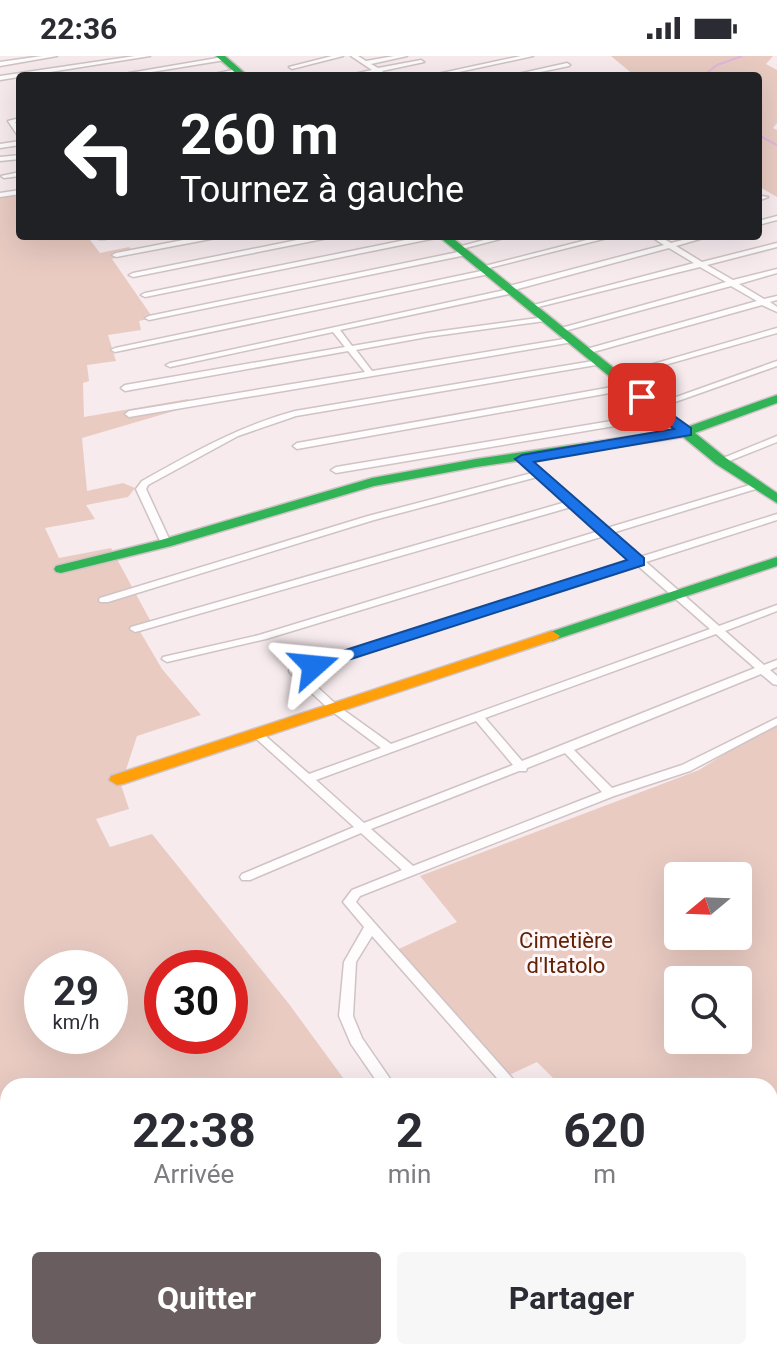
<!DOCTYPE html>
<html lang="fr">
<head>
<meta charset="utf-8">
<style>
  :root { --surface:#fff; --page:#f7f7f7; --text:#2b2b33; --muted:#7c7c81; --accent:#695d5f }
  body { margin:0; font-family:Roboto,sans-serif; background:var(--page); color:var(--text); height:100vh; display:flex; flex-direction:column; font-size:30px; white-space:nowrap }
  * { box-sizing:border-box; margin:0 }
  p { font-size:26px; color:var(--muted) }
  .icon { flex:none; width:44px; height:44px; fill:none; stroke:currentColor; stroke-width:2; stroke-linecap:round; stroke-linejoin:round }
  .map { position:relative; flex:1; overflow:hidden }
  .details { position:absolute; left:0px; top:1022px; width:778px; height:282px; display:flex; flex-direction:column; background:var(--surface); border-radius:24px 24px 0 0; box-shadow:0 8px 32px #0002 }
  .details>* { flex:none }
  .top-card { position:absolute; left:16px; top:16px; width:746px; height:168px; border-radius:8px; box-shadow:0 8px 32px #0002; background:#202124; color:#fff; overflow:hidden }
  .needle { width:52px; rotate:251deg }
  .buttons { position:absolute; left:664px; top:806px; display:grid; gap:16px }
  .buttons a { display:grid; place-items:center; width:88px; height:88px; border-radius:8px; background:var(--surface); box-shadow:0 8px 32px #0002; font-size:40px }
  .speed { position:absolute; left:24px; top:894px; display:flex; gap:16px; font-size:40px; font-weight:700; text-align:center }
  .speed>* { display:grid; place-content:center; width:104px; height:104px; border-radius:50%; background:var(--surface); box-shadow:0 8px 32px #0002; line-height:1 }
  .speed small { font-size:20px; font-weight:400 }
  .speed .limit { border:12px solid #d22; background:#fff; color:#111 }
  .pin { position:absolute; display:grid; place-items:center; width:68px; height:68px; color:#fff; margin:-34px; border-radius:16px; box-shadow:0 4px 12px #0006 }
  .me { position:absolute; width:88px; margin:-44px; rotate:72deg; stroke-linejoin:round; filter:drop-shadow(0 0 6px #0008) }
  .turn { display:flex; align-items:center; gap:28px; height:168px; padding:0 32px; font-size:36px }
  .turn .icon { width:104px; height:104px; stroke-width:2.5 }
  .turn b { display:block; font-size:56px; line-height:68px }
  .eta { display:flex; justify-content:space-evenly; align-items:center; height:136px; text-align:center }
  .eta b { font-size:48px; font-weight:700; line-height:56px }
  .button { display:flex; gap:16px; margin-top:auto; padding:16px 32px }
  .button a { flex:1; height:92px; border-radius:8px; background:var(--accent); color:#fff; font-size:32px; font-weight:700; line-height:92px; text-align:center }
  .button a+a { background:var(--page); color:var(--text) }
  .status { display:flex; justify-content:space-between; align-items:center; height:56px; padding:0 40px; background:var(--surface); direction:ltr }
  .status svg { height:22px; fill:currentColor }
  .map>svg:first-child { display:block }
</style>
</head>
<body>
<div class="status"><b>22:36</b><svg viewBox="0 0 49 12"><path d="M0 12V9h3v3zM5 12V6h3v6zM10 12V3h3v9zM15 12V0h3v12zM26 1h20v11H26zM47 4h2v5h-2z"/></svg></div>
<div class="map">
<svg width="777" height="1303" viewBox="0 0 777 1303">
  <rect width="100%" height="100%" fill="#f7ebee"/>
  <!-- green -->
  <g fill="#e9cbc2" fill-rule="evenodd">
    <path d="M 611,0 L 773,0 L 766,8 L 777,14 L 777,67 L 773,72 L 777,74 L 777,141 L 758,130 L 758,20 L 635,20 Z"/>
    <path d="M 20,136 L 20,180 L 87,180 L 100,197 L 129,191 L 133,196 L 112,203 L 153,262 L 139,265 L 141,274 L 108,279 L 116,305 L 87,309 L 89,325 L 83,327 L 84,361 L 188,343 L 191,350 L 82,382 L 87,435 L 123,427 L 135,432 L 128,441 L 86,449 L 95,463 L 45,472 L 59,502 L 111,492 L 151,566 L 138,572 L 162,613 L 201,659 L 137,680 L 121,729 L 129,753 L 96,763 L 110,791 L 152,778 L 289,948 L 349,1030 L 8,1030 L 8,1296 L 490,1296 L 489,1303 L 0,1303 L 0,138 ZM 42,912 L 110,912 L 110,980 L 42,980 ZM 162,912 L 230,912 L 230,980 L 162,980 Z"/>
    <path d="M 777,665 L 777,1303 L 735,1303 L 729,1296 L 770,1296 L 770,1030 L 561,1030 L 537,1006 L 507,1020 L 390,897 L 457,866 L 420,820 L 699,714 ZM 678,820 L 738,820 L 738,880 L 678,880 ZM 678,924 L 738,924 L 738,984 L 678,984 Z"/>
  </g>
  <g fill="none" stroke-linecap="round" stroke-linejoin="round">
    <!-- stream-far1 -->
    <g stroke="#e1b6da" stroke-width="2">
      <path d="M 703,20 L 717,9 L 742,0"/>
      <path d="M 758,79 L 777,89"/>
    </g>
    <!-- stream -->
    <g stroke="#e1b6da" stroke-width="4">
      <path d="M 0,1084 L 8,1091"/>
      <path d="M 21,1296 L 22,1303"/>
    </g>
    <!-- street casing -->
    <g stroke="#cfc3c5" stroke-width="3">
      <g id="street">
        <path d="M 42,0 L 57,0 L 0,10 L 0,6 Z"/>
        <path d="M 135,0 L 150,0 L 0,24 L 0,20 Z"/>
        <path d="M 332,0 L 343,0 L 292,13 L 289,11 Z"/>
        <path d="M 351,0 L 358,0 L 366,5 L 394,0 L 407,0 L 371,8 L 378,12 L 421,4 L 424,6 L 382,15 L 389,20 L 382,20 L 376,16 L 357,20 L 345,20 L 372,14 Z"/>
        <path d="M 521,0 L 533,0 L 440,20 L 428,20 Z"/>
        <path d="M 223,1 L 225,2 L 225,4 L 127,20 L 112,20 Z"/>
        <path d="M 567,7 L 570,9 L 569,10 L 521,20 L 509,20 Z"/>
        <path d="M 238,13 L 240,14 L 240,16 L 218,20 L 204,20 Z"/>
        <path d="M 20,62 L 20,66 L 15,66 L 20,74 L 20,81 L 18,80 L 8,65 Z"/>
        <path d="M 20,85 L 20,89 L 0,92 L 0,88 Z"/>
        <path d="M 20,99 L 20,103 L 0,105 L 0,101 Z"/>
        <path d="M 20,116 L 20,120 L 4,122 L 1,120 Z"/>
        <path d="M 20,134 L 20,138 L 0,141 L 0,137 Z"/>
        <path d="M 762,140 L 768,141 L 758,145 L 758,141 Z"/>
        <path d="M 777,160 L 777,164 L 758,169 L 758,165 Z"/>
        <path d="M 99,180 L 109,180 L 105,183 L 99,183 Z"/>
        <path d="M 204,180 L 220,180 L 216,182 L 116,201 L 112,199 L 116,197 Z"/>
        <path d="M 317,180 L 332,180 L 328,182 L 133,221 L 129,219 L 133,217 Z"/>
        <path d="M 425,180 L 440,180 L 436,182 L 145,241 L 141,239 L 145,237 Z"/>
        <path d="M 499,180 L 512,180 L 458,194 L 454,192 Z"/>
        <path d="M 602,180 L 615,180 L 481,214 L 477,212 Z"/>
        <path d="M 650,180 L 659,180 L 671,187 L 698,180 L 710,180 L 676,190 L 702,206 L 777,187 L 777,191 L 707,209 L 733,224 L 777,213 L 777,217 L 739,228 L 764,243 L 777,240 L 777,244 L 770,246 L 777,251 L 777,256 L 762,249 L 586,298 L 583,298 L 583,294 L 757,245 L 731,230 L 561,276 L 554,274 L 726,226 L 700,211 L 530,253 L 526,251 L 694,207 L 669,192 L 514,234 L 514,237 L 340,274 L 352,290 L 427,277 L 545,261 L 549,263 L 545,265 L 427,281 L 356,294 L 372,315 L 570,282 L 573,282 L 573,286 L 129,361 L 125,358 L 129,355 L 365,316 L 348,295 L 125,335 L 121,332 L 125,329 L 345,291 L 333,276 L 170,311 L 166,309 L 170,307 L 505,234 L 505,231 L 664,189 Z"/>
        <path d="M 463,195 L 466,195 L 466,199 L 149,264 L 145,262 L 149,260 Z"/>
        <path d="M 486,214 L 490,216 L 489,218 L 115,296 L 111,294 L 115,292 Z"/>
        <path d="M 777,272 L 777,277 L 619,322 L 613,322 L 612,320 Z"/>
        <path d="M 599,304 L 603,306 L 602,308 L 296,360 L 238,380 L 148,429 L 146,433 L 171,487 L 169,489 L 163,489 L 161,487 L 136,433 L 142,425 C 192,397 239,370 295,355 Z"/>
        <path d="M 777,305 L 777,310 L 658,352 L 655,353 L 651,350 Z"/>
        <path d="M 629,328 L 633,331 L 632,333 L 297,393 L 293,390 L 297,387 Z"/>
        <path d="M 665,356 L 669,359 L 668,361 L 336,417 L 331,414 L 336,411 Z"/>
        <path d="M 777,380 L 777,386 L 724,407 L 718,407 L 716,405 Z"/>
        <path d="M 522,400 L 525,401 L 607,472 L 753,428 L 759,428 L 761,430 L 759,432 L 612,477 L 640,501 L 777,458 L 777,464 L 646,506 L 719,570 L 777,549 L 777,555 L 725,575 L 764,609 L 777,604 L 777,611 L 770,614 L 777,620 L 777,629 L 773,628 L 761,618 L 574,694 L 612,732 L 682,709 L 777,662 L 777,669 L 690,715 L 614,740 L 360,840 L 356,846 L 519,1030 L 504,1030 L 372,880 L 356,906 L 353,960 L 362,982 L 395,1030 L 380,1030 L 351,988 L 339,960 L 344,906 L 364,871 L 343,846 L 352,834 L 402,814 L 361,777 L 250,824 L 242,824 L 240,821 L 242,818 L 354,771 L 251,678 L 257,674 L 261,676 L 309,718 L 381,692 L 330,654 L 290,617 L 289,615 L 290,613 L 632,504 L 604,480 L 266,583 L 167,606 L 162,603 L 163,601 L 259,579 L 599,475 L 571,451 L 139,575 L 135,576 L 130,573 L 131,571 L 566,446 L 537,421 L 374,464 L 108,546 L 100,546 L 99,544 L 100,542 L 368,460 L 532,417 L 517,403 ZM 637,509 L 710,573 L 391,688 L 338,650 L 301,616 ZM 716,578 L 755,612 L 522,705 L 485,662 ZM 476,665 L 513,709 L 364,767 L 316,724 ZM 565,697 L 602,736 L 413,810 L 371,773 L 519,715 L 526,715 L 527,712 Z"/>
        <path d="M 500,1296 L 516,1296 L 515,1303 L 499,1303 Z"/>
        <path d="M 721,1296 L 741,1296 L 746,1303 L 726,1303 Z"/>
      </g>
    </g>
    <!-- fast casing -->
    <g stroke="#cfc3c5" stroke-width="3">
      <g id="fast">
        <path d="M 216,0 L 225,0 L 248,20 L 239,20 Z"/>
        <path d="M 438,180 L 450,180 L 687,371 L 777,339 L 777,347 L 695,377 L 726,402 L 777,437 L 777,447 L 716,408 L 683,381 L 476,411 L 374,430 L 171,490 L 61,517 L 56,516 L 54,513 L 56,510 L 161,484 L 372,422 L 476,403 L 675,374 Z"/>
        <path d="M 777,501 L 777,510 L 557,583 L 552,585 L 544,580 L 547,577 Z"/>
      </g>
    </g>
    <!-- slow casing -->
    <g stroke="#cfc3c5" stroke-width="3">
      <path id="slow" d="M 552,575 L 560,580 L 557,583 L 123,728 L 117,729 L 109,724 L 111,720 Z"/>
    </g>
    <!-- street -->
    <use href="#street" fill="#fefcfc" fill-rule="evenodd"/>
    <!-- fast -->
    <use href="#fast" fill="#30b455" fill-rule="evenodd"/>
    <!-- slow -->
    <use href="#slow" fill="#ff9f0a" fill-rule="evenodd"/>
  </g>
  <!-- route -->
  <path fill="#1a73e8" stroke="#114b97" stroke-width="2" d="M 642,337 L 691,372 L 691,379 L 534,406 L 644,502 L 644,509 L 320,613 L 308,613 L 308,606 L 627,504 L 515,403 L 522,399 L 674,373 L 637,344 L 637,338 Z"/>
  <g text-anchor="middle" stroke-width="6" stroke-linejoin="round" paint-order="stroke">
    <!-- park labels -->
    <g font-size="22" fill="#612304" stroke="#fff7f9">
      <text x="566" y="892">Cimetière<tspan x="566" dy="25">d'Itatolo</tspan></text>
    </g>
  </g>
</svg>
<div class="buttons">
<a><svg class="needle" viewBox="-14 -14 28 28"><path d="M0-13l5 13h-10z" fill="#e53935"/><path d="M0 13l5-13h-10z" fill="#7c7c81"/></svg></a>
<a><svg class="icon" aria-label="search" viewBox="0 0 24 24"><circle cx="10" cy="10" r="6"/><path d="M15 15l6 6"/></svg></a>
</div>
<div class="speed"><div>29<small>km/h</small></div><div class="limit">30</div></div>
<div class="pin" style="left:642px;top:341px;background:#d93025"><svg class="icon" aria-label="arrive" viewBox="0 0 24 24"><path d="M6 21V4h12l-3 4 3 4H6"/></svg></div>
<svg class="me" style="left:314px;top:610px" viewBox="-20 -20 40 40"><path d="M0-17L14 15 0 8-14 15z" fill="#1a73e8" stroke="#fff" stroke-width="4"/></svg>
<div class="top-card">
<div class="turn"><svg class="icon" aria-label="left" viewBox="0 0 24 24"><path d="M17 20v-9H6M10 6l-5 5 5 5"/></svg><div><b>260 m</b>Tournez à gauche</div></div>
</div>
<section class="details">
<div class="eta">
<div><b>22:38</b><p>Arrivée</p></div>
<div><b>2</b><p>min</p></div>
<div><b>620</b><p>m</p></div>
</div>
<div class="button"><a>Quitter</a><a>Partager</a></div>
</section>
</div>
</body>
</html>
